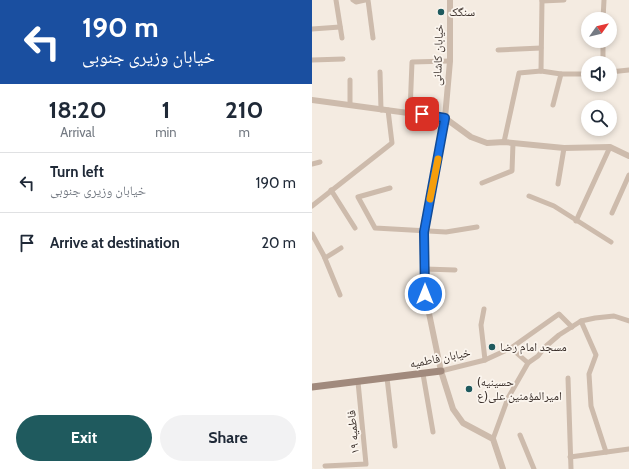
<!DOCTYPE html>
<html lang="en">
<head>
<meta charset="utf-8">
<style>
  :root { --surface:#fff; --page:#f2f2f3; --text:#1f2937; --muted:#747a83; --line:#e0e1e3; --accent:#1f5a5e }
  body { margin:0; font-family:Cabin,"Noto Naskh Arabic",sans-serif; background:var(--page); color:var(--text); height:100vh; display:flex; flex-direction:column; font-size:15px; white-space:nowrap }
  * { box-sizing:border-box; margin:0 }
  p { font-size:13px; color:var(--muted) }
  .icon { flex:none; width:22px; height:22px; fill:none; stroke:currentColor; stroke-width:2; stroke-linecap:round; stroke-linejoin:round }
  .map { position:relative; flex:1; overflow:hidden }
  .details { display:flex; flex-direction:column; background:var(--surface); width:312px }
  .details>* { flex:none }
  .guide { background:#1a4fa0; color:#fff; overflow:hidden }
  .needle { width:26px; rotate:56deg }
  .controls { position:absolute; left:269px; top:12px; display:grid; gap:8px }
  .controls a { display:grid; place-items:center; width:36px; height:36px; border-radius:50%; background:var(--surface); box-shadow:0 2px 6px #0003; font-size:20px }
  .pin { position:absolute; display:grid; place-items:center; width:34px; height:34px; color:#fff; margin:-17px; border-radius:8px; box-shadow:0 2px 6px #0006 }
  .me { position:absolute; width:44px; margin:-22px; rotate:0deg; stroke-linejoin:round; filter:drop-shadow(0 0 3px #0008) }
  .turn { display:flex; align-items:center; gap:14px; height:84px; padding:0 16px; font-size:18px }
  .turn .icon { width:52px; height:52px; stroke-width:2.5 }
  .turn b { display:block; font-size:28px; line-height:34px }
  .eta { display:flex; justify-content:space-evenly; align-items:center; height:68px; text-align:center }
  .eta b { font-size:24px; font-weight:700; line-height:28px }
  .primary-button { display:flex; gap:8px; margin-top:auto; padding:8px 16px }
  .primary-button a { flex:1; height:46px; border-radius:24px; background:var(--accent); color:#fff; font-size:16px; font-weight:700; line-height:46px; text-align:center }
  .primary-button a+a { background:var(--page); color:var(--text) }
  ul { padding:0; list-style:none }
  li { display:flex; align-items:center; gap:12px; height:60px; padding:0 16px; border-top:1px solid var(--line) }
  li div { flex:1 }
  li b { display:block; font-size:15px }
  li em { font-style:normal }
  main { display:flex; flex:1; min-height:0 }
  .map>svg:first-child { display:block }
</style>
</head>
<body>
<main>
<section class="details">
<div class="guide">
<div class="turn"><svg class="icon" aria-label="left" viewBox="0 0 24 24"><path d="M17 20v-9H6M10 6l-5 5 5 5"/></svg><div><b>190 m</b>خیابان وزیری جنوبی</div></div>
</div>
<div class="eta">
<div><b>18:20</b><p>Arrival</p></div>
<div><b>1</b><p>min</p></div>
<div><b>210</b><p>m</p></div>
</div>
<ul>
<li><svg class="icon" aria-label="left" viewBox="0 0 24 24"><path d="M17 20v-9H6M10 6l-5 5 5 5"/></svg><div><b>Turn left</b><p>خیابان وزیری جنوبی</p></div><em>190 m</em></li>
<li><svg class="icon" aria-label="arrive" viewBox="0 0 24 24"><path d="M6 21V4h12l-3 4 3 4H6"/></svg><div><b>Arrive at destination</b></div><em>20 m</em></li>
</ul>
<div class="primary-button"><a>Exit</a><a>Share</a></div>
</section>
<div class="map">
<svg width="317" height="469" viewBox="0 0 317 469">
  <rect width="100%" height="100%" fill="#f4ebe1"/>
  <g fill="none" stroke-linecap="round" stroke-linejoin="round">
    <!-- minor -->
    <g stroke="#cdbbac" stroke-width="5">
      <path d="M 24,0 L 30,38"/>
      <path d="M 41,0 L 44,2 L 53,0"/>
      <path d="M 56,0 L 61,38"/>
      <path d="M 230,1 L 252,0"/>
      <path d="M 291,19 L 292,0"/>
      <path d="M 0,29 L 28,27"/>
      <path d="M 186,50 L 229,48"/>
      <path d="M 0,60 L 31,59"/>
      <path d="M 291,63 L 291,41"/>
      <path d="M 229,71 L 230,0"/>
      <path d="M 68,72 L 69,110"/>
      <path d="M 298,72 L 317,70"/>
      <path d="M 38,80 L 38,105"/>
      <path d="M 241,105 L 249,74"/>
      <path d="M 98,112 L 100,62 L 138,61"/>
      <path d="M 192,142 L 207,73 L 229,71 L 249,74 L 276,74"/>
      <path d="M 0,164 L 8,162"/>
      <path d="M 170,183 L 200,171 L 201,143"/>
      <path d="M 246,184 L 252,148"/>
      <path d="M 78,188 L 46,197 L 63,228 L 134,232 L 165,227"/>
      <path d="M 19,190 L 43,228"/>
      <path d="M 217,196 L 242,206 L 299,242"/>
      <path d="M 0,206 L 80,143 L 76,110"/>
      <path d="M 300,213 L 317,175"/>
      <path d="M 264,221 L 298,147"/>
      <path d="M 0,234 L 12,256 L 28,295"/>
      <path d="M 13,258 L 29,248"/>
      <path d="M 113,269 L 143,270"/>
      <path d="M 172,309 L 169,325 L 173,360"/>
      <path d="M 269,321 L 284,355 L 277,374 L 279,406 L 294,452"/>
      <path d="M 216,363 L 226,356 L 233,347 L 247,335 L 269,321 L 283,318 L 302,316 L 317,321"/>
      <path d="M 129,371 L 173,360 L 199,348 L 247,314 L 260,327"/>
      <path d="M 111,374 L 121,432"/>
      <path d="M 75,378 L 83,446"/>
      <path d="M 256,378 L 259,469"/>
      <path d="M 208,435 L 222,469"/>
      <path d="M 181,439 L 196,398 L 216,363 L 199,348"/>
      <path d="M 258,457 L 317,449"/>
      <path d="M 13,466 L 54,464 L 46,382"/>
    </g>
    <!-- tertiary -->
    <g stroke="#cdbbac" stroke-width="6">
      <path d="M 138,0 L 138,61 L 133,118 L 112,232 L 113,294 L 129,371 L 141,409 L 151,423 L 181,439 L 191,469"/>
      <path d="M 0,100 L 133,118 L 159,137 L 175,143 L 192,142 L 252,148 L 298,147 L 317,156"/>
    </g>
    <!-- secondary -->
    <path stroke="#a18a7d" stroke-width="7" d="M 0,387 L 129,371"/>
  </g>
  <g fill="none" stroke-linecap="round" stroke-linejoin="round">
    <!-- route casing -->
    <g stroke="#114b97" stroke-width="10">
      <path id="route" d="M 110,114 L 133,118 L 112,232 L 113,294"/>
    </g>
    <!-- route -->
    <use href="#route" stroke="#1a73e8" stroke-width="7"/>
    <!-- slow -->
    <path stroke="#f59e0b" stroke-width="7" d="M 118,199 L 126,159"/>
  </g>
  <!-- markers -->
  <g fill="#1f5a5e" stroke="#fbf5ee" stroke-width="1.5">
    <circle cx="129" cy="12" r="4"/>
    <circle cx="180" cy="347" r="4"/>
    <circle cx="157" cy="389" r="4"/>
  </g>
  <g text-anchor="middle" stroke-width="3.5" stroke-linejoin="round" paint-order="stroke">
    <!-- poi labels -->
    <g font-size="12" fill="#3b302b" stroke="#fbf5ee" text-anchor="start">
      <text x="137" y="16">سنگک</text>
      <text x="188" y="351">مسجد امام رضا</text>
      <text x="165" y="386">(حسینیه<tspan x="165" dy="14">امیرالمؤمنین علی(ع</tspan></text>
    </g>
    <!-- street labels -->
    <g font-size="12" fill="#3b302b" stroke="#fbf5ee">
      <text transform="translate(126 55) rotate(-88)" y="4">خیابان کاشانی</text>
      <text transform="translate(128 358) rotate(-11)" y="4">خیابان فاطمیه</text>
      <text transform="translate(41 432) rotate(-95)" y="4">فاطمیه ۱۹</text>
    </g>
  </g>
</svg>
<div class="controls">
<a><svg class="needle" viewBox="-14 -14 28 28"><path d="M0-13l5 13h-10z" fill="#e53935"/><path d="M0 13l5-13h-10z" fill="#747a83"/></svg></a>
<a><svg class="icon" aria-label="sound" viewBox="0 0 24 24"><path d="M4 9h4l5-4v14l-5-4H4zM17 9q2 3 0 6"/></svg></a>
<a><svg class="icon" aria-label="search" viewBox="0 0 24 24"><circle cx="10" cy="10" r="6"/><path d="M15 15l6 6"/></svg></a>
</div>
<div class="pin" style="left:110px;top:114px;background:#d93025"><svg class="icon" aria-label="arrive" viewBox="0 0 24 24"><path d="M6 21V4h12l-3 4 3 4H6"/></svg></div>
<svg class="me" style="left:113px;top:294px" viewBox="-20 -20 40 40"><circle r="17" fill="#1a73e8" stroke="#fff" stroke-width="3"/><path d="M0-11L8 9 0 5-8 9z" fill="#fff"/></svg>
</div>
</main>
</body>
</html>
